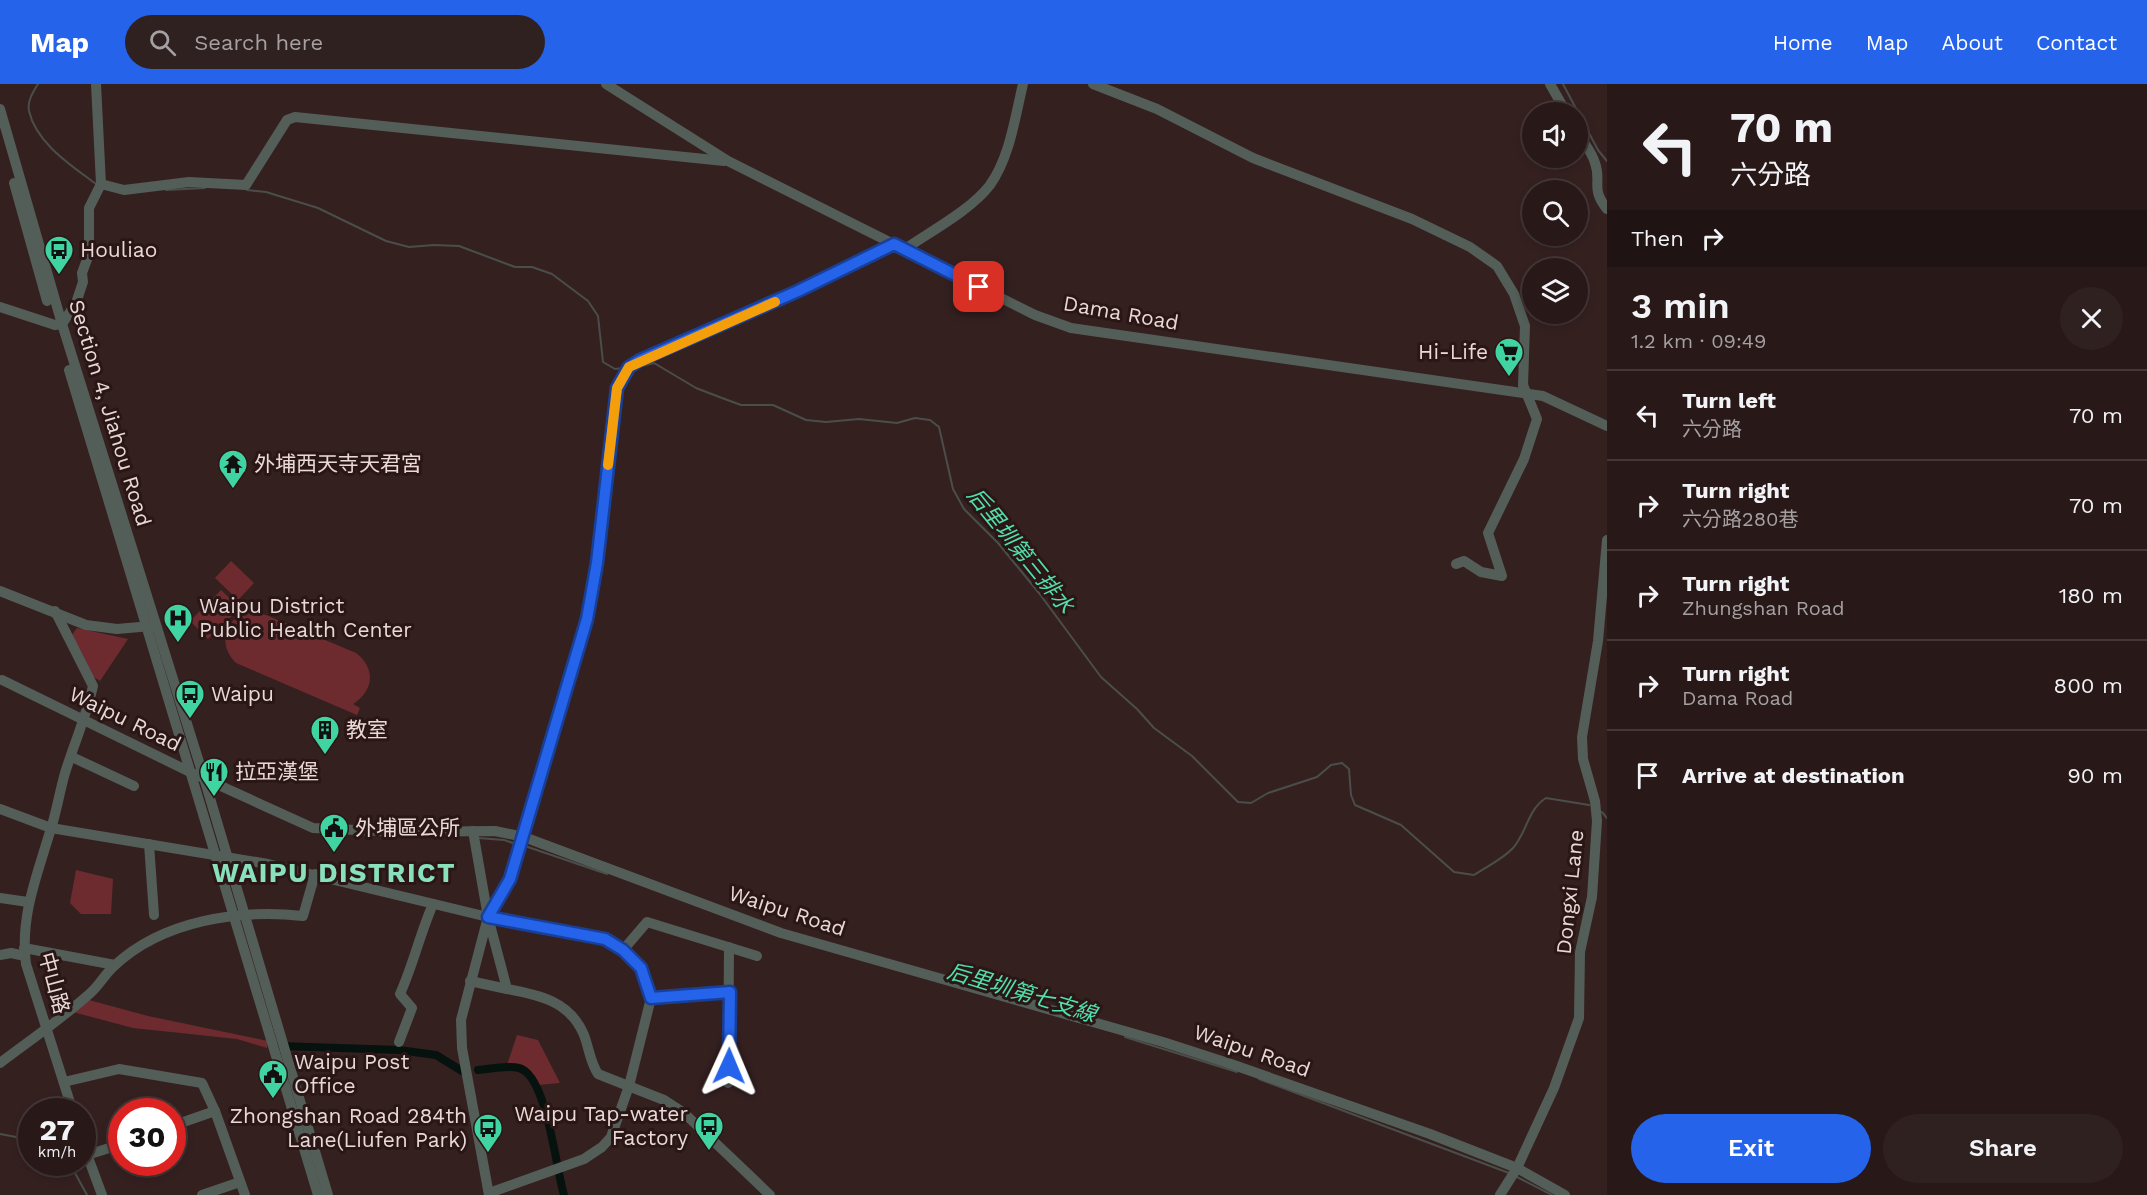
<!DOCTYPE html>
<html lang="en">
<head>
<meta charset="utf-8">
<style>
  :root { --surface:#281818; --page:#302121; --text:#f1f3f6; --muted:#a5a0a2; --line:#443737; --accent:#2563eb }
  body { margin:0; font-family:"Work Sans","Noto Sans TC",sans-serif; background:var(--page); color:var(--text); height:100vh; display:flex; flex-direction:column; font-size:22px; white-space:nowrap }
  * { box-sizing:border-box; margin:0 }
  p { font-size:20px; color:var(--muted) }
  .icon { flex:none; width:33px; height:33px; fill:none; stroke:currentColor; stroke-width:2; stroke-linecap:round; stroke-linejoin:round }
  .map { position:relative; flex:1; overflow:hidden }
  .sheet { display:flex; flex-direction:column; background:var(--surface); width:540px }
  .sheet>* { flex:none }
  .top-card { background:#281818; color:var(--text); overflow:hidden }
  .fabs { position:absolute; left:1522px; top:18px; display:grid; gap:12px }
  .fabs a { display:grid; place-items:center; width:66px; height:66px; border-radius:50%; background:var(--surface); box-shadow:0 3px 9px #0003,0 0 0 2px var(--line); font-size:30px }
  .speed { position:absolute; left:18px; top:1014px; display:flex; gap:12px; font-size:30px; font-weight:700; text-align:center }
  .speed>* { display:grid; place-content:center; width:78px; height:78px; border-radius:50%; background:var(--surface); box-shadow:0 3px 9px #0003,0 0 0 2px var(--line); line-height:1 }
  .speed small { font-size:15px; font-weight:400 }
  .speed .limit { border:9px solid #d22; background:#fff; color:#111 }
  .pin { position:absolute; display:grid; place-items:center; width:51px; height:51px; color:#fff; margin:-26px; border-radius:12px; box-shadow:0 3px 9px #0006 }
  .me { position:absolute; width:66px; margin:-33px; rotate:1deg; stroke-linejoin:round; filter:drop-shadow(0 0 4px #0008) }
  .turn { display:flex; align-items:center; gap:21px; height:126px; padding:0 24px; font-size:27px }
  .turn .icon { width:78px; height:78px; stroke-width:2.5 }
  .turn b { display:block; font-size:42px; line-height:51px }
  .then { display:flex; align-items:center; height:57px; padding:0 24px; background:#0003; gap:12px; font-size:22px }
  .round { display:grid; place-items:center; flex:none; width:63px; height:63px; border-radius:32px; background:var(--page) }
  .head { display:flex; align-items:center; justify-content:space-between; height:102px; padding:0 24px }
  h1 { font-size:36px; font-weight:600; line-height:45px }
  .button { display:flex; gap:12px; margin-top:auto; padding:12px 24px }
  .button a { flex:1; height:69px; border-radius:36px; background:var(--accent); color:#fff; font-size:24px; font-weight:600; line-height:69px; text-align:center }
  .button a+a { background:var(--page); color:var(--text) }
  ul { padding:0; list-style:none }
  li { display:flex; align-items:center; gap:18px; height:90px; padding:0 24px; border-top:2px solid var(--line) }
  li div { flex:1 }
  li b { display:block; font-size:22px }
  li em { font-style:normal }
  header { display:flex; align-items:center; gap:36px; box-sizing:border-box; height:84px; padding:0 30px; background:var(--accent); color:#fff }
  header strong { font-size:28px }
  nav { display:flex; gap:33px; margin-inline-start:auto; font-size:21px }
  .search { width:420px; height:54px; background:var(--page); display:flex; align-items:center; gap:15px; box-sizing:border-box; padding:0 21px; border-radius:33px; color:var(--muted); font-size:22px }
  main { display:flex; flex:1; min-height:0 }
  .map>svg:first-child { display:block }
</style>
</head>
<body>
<header>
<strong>Map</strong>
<div class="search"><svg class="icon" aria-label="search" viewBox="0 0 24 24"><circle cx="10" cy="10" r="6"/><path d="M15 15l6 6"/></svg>Search here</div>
<nav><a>Home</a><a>Map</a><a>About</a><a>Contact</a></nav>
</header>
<main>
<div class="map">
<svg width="1607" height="1111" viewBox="0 0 1607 1111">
  <rect width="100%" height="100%" fill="#352020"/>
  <!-- park -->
  <g fill="#6d2b2f">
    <path d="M 231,477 L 254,499 L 238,516 L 215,494 Z"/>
    <path d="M 221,506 L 240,524 L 208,555 L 190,537 Z"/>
    <path d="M 248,528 L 266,531 L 356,569 C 376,584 374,607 353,620 L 360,624 L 357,631 L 236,579 C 218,561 223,536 248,528 Z"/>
    <path d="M 77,544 L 128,555 L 100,597 L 92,592 L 71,552 Z"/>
    <path d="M 76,786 L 113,795 L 111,830 L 81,830 L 70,819 Z"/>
    <path d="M 89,916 L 148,932 L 268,957 L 267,964 L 237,955 L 133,944 L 73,928 Z"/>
    <path d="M 517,951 L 538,956 L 560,999 L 538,1001 C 532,985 524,983 507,981 Z"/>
  </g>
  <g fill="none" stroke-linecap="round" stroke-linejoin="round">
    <!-- stream -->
    <g stroke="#4a4e4a" stroke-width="2">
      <path d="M 38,0 C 33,8 27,17 29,27 C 36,59 72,82 96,100"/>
      <path d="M 1563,0 L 1598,66 L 1607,77"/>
      <path d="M 166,106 L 205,104"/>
      <path d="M 247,106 L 266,108 L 318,124 L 386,157 L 409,163 L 434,161 L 459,162 L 515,183 L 532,183 L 552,190 L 588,217 L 598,232 L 603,278 L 615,285 L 623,284"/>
      <path d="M 638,283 L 654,279 L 696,304 L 722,314 L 741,321 L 773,321 L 806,336 L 826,338 L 859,335 L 897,339 L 915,334 L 930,336 L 939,343 L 953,405 L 964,425 L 998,459 L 1039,509 L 1101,593 L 1137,625 L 1154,644 L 1192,672 L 1238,718 L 1251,719 L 1268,709 L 1317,693 L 1331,681 L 1342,679 L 1349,685 L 1351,711 L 1355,721 L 1401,741 L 1454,788 L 1474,791 C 1486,783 1503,775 1513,764 C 1527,748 1528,725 1546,714 L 1589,721"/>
      <path d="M 1602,728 L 1607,734"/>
      <path d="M 478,754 L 504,756 L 516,760"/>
      <path d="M 525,762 L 607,790"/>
      <path d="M 1125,953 L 1237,988"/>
      <path d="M 1259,995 L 1509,1089"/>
      <path d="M 0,1050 L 32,1056"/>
      <path d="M 69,1078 L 87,1111"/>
      <path d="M 1515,1092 L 1552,1111"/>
    </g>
    <!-- canal -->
    <g stroke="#06120d" stroke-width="8">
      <path d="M 280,962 L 399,966 L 436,971 L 462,987"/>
      <path d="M 478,986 C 490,985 507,981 519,984 C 547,991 556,1086 564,1111"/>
    </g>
    <!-- minor -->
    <g stroke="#535e59" stroke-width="10">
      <path d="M 606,0 L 728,77 L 1035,231 L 1071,244 L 1543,312 L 1607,342"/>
      <path d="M 1093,0 L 1157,25 L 1253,74 L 1412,135 L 1470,163 L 1497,182 L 1514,210 L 1525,242 L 1523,301 L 1537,335 L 1524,375 L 1488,449 L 1502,492 L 1481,488 L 1464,477 L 1456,480"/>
      <path d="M 1550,0 L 1566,28"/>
      <path d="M 0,25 L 62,240 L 204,694 L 328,1111"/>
      <path d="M 1578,49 C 1583,58 1592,68 1595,79 C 1602,98 1590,104 1607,125"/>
      <path d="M 14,99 L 47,217"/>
      <path d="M 101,100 L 124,106 L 189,98 L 246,101 L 287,36 L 295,33 L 724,77"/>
      <path d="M 905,165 C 931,147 971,126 990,101 C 1010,73 1015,33 1023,0"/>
      <path d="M 0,223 L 55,241 L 62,240 L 76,219 L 83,198 L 82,189 L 89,170 L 89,124 L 101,100 L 96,0"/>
      <path d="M 69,286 L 318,1111"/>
      <path d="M 0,507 L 86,541 L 117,545 L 151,542"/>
      <path d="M 55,527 L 93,602 C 86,633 74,660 65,689 C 59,710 56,731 49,751 C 36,794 20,834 26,880 L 73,1028"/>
      <path d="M 2,596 L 190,688 L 313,744 L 400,748 L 495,747 L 524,753 L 781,849 L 1163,958 L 1231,980 L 1430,1050 L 1517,1084 L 1565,1111"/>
      <path d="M 72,673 L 134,702"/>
      <path d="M 0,725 L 51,744 L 268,780 L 488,833 L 605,855 L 623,866 L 641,884 L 651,914 L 629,1002 L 611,1053 L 602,1063 L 584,1075 L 489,1109"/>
      <path d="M 473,747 L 488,833 L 507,905 C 539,911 570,917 584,951 C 589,964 590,978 598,990 L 664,1016 L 684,1029 L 770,1111"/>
      <path d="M 149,760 L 154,831"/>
      <path d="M 0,814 L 28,818"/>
      <path d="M 24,864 L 115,881"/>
      <path d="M 623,866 L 647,838 L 757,872"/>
      <path d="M 0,871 L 11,869 L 25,872"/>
      <path d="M 470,897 L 507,905"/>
      <path d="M 651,914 L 730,907"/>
      <path d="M 399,958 L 412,924 L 400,910 C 413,881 420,850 433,820"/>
      <path d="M 0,979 C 29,957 60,936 87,912 C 98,904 104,891 114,882 C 163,836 240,825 303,832 L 315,790"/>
      <path d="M 64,998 L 119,985 L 202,999 L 215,1027 L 245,1111"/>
      <path d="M 728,999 L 729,863"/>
      <path d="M 172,1042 L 215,1027"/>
      <path d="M 82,1057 L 102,1111"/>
      <path d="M 87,1071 L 122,1060"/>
      <path d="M 202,1111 L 240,1098"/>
      <path d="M 489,1111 L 462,964 L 461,936 L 488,833 L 510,795 L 587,535 L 597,479 L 617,304 L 629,283 L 640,276 L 798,207 L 894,160"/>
      <path d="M 1500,1111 L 1517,1084 L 1554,1004 L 1579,934 L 1580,868 L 1592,813 L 1597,737 L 1595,717 L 1583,675 L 1582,653 L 1598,557 L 1607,456"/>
    </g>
  </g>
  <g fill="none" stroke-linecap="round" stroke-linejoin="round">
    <!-- route casing -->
    <g stroke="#184099" stroke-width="15">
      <path id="route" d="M 729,982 L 730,908 L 651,914 L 641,884 L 623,866 L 605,855 L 488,833 L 510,795 L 587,535 L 597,479 L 617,304 L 629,283 L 640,276 L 798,207 L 894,160 L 979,203"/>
    </g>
    <!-- route -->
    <use href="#route" stroke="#2563eb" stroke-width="10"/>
    <!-- slow -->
    <path stroke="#f59e0b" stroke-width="10" d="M 608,381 L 617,304 L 629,283 L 775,218"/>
  </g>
  <!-- icons -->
  <defs>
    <g id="bus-pin" transform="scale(1.5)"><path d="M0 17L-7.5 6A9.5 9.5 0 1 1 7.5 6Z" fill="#40d4a2" stroke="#2b1616"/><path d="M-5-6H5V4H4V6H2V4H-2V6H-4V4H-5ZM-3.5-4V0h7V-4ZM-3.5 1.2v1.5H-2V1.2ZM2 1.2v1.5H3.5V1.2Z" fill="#111"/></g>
    <g id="supermarket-pin" transform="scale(1.5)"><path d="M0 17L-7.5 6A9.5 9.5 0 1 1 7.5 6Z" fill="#40d4a2" stroke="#2b1616"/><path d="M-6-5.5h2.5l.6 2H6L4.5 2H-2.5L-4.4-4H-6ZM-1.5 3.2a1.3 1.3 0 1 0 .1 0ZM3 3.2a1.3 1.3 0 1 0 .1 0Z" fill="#111"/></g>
    <g id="temple-pin" transform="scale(1.5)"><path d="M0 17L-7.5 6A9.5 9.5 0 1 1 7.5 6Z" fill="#40d4a2" stroke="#2b1616"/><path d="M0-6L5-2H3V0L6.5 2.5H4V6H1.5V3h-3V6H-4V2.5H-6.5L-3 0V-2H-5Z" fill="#111"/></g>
    <g id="hospital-pin" transform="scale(1.5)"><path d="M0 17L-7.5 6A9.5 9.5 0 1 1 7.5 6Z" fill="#40d4a2" stroke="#2b1616"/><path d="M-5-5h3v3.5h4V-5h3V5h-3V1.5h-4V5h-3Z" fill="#111"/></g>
    <g id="building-pin" transform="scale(1.5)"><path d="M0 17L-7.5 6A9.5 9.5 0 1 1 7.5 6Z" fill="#40d4a2" stroke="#2b1616"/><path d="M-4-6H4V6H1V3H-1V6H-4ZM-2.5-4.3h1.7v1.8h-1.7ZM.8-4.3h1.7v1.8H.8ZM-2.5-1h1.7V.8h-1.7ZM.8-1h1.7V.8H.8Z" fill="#111"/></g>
    <g id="restaurant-pin" transform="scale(1.5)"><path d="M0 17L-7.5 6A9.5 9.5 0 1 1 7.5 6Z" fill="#40d4a2" stroke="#2b1616"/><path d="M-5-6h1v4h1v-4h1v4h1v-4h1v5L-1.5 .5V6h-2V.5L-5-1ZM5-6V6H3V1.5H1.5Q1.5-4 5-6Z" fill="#111"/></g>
    <g id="civic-pin" transform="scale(1.5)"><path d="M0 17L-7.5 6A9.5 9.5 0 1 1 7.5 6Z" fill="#40d4a2" stroke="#2b1616"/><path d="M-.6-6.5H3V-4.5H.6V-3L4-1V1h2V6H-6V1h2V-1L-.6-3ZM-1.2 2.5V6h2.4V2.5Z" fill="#111"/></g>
  </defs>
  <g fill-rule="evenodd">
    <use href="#bus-pin" x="59" y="166"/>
    <use href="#supermarket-pin" x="1509" y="268"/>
    <use href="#temple-pin" x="233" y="380"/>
    <use href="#hospital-pin" x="178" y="534"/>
    <use href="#bus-pin" x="190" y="610"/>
    <use href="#building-pin" x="325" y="646"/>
    <use href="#restaurant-pin" x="214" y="688"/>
    <use href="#civic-pin" x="334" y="744"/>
    <use href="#civic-pin" x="273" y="990"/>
    <use href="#bus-pin" x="709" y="1042"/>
    <use href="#bus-pin" x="488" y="1044"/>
  </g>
  <g text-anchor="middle" stroke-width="6" stroke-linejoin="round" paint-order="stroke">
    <!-- poi labels -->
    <g font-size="21" fill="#e8d9d8" stroke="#2b1616" text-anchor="start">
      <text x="80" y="173">Houliao</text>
      <text x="1488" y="275" text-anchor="end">Hi-Life</text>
      <text x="254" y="387">外埔西天寺天君宮</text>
      <text x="199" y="529">Waipu District<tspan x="199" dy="24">Public Health Center</tspan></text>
      <text x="211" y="617">Waipu</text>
      <text x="346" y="653">教室</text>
      <text x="235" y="695">拉亞漢堡</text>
      <text x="355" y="751">外埔區公所</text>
      <text x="294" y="985">Waipu Post<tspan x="294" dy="24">Office</tspan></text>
      <text x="688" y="1037" text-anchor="end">Waipu Tap-water<tspan x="688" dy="24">Factory</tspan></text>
      <text x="467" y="1039" text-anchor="end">Zhongshan Road 284th<tspan x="467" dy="24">Lane(Liufen Park)</tspan></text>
    </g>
    <!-- street labels -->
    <g font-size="21" fill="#e8d9d8" stroke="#2b1616">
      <text transform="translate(1121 229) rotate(10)" y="7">Dama Road</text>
      <text transform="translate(110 329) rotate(73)" y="7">Section 4, Jiahou Road</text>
      <text transform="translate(125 635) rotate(26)" y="7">Waipu Road</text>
      <text transform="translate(1570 808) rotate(-84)" y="7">Dongxi Lane</text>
      <text transform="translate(787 827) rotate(18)" y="7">Waipu Road</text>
      <text transform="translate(54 899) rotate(75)" y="7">中山路</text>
      <text transform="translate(1252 967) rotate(19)" y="7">Waipu Road</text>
    </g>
    <!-- water labels -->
    <g font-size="22" font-style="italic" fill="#51e0ad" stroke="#2b1616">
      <text transform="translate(1021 466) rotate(51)" y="8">后里圳第三排水</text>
      <text transform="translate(1022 908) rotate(17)" y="8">后里圳第七支線</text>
    </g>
    <!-- district labels -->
    <g font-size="27" font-weight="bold" letter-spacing="1.5" fill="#88e0bc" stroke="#2b1616">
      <text x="334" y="798">WAIPU DISTRICT</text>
    </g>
  </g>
</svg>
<div class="fabs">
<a><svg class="icon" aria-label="sound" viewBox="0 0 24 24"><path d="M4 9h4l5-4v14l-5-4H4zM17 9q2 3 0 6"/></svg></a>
<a><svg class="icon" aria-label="search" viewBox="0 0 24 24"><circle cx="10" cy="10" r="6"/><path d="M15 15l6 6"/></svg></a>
<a><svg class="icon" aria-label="layers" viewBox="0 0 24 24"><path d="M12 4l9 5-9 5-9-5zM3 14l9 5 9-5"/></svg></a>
</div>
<div class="speed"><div>27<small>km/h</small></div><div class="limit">30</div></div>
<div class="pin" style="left:979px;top:203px;background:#d93025"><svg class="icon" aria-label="arrive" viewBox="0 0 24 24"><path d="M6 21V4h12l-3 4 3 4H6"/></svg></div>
<svg class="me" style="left:729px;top:982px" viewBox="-20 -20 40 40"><path d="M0-17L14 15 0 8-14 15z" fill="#2563eb" stroke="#fff" stroke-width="4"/></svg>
</div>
<section class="sheet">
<div class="top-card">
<div class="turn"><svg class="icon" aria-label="left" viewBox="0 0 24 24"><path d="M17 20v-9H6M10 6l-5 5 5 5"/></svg><div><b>70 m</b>六分路</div></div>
<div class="then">Then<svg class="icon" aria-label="right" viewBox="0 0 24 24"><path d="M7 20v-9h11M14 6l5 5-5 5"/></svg></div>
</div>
<div class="head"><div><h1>3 min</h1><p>1.2 km · 09:49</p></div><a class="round"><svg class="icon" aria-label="close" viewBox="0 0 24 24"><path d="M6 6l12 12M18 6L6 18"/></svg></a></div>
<ul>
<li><svg class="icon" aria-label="left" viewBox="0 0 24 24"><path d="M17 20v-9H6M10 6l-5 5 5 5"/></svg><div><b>Turn left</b><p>六分路</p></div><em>70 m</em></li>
<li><svg class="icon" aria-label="right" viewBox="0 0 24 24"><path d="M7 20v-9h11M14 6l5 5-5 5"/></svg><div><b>Turn right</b><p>六分路280巷</p></div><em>70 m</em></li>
<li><svg class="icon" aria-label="right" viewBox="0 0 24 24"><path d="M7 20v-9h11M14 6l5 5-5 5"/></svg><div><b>Turn right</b><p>Zhungshan Road</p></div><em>180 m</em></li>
<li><svg class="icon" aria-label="right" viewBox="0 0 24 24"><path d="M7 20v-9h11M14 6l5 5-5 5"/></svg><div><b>Turn right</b><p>Dama Road</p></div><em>800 m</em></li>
<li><svg class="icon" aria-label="arrive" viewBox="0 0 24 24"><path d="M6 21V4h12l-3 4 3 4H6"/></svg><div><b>Arrive at destination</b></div><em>90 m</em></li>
</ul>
<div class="button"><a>Exit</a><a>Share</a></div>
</section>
</main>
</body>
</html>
